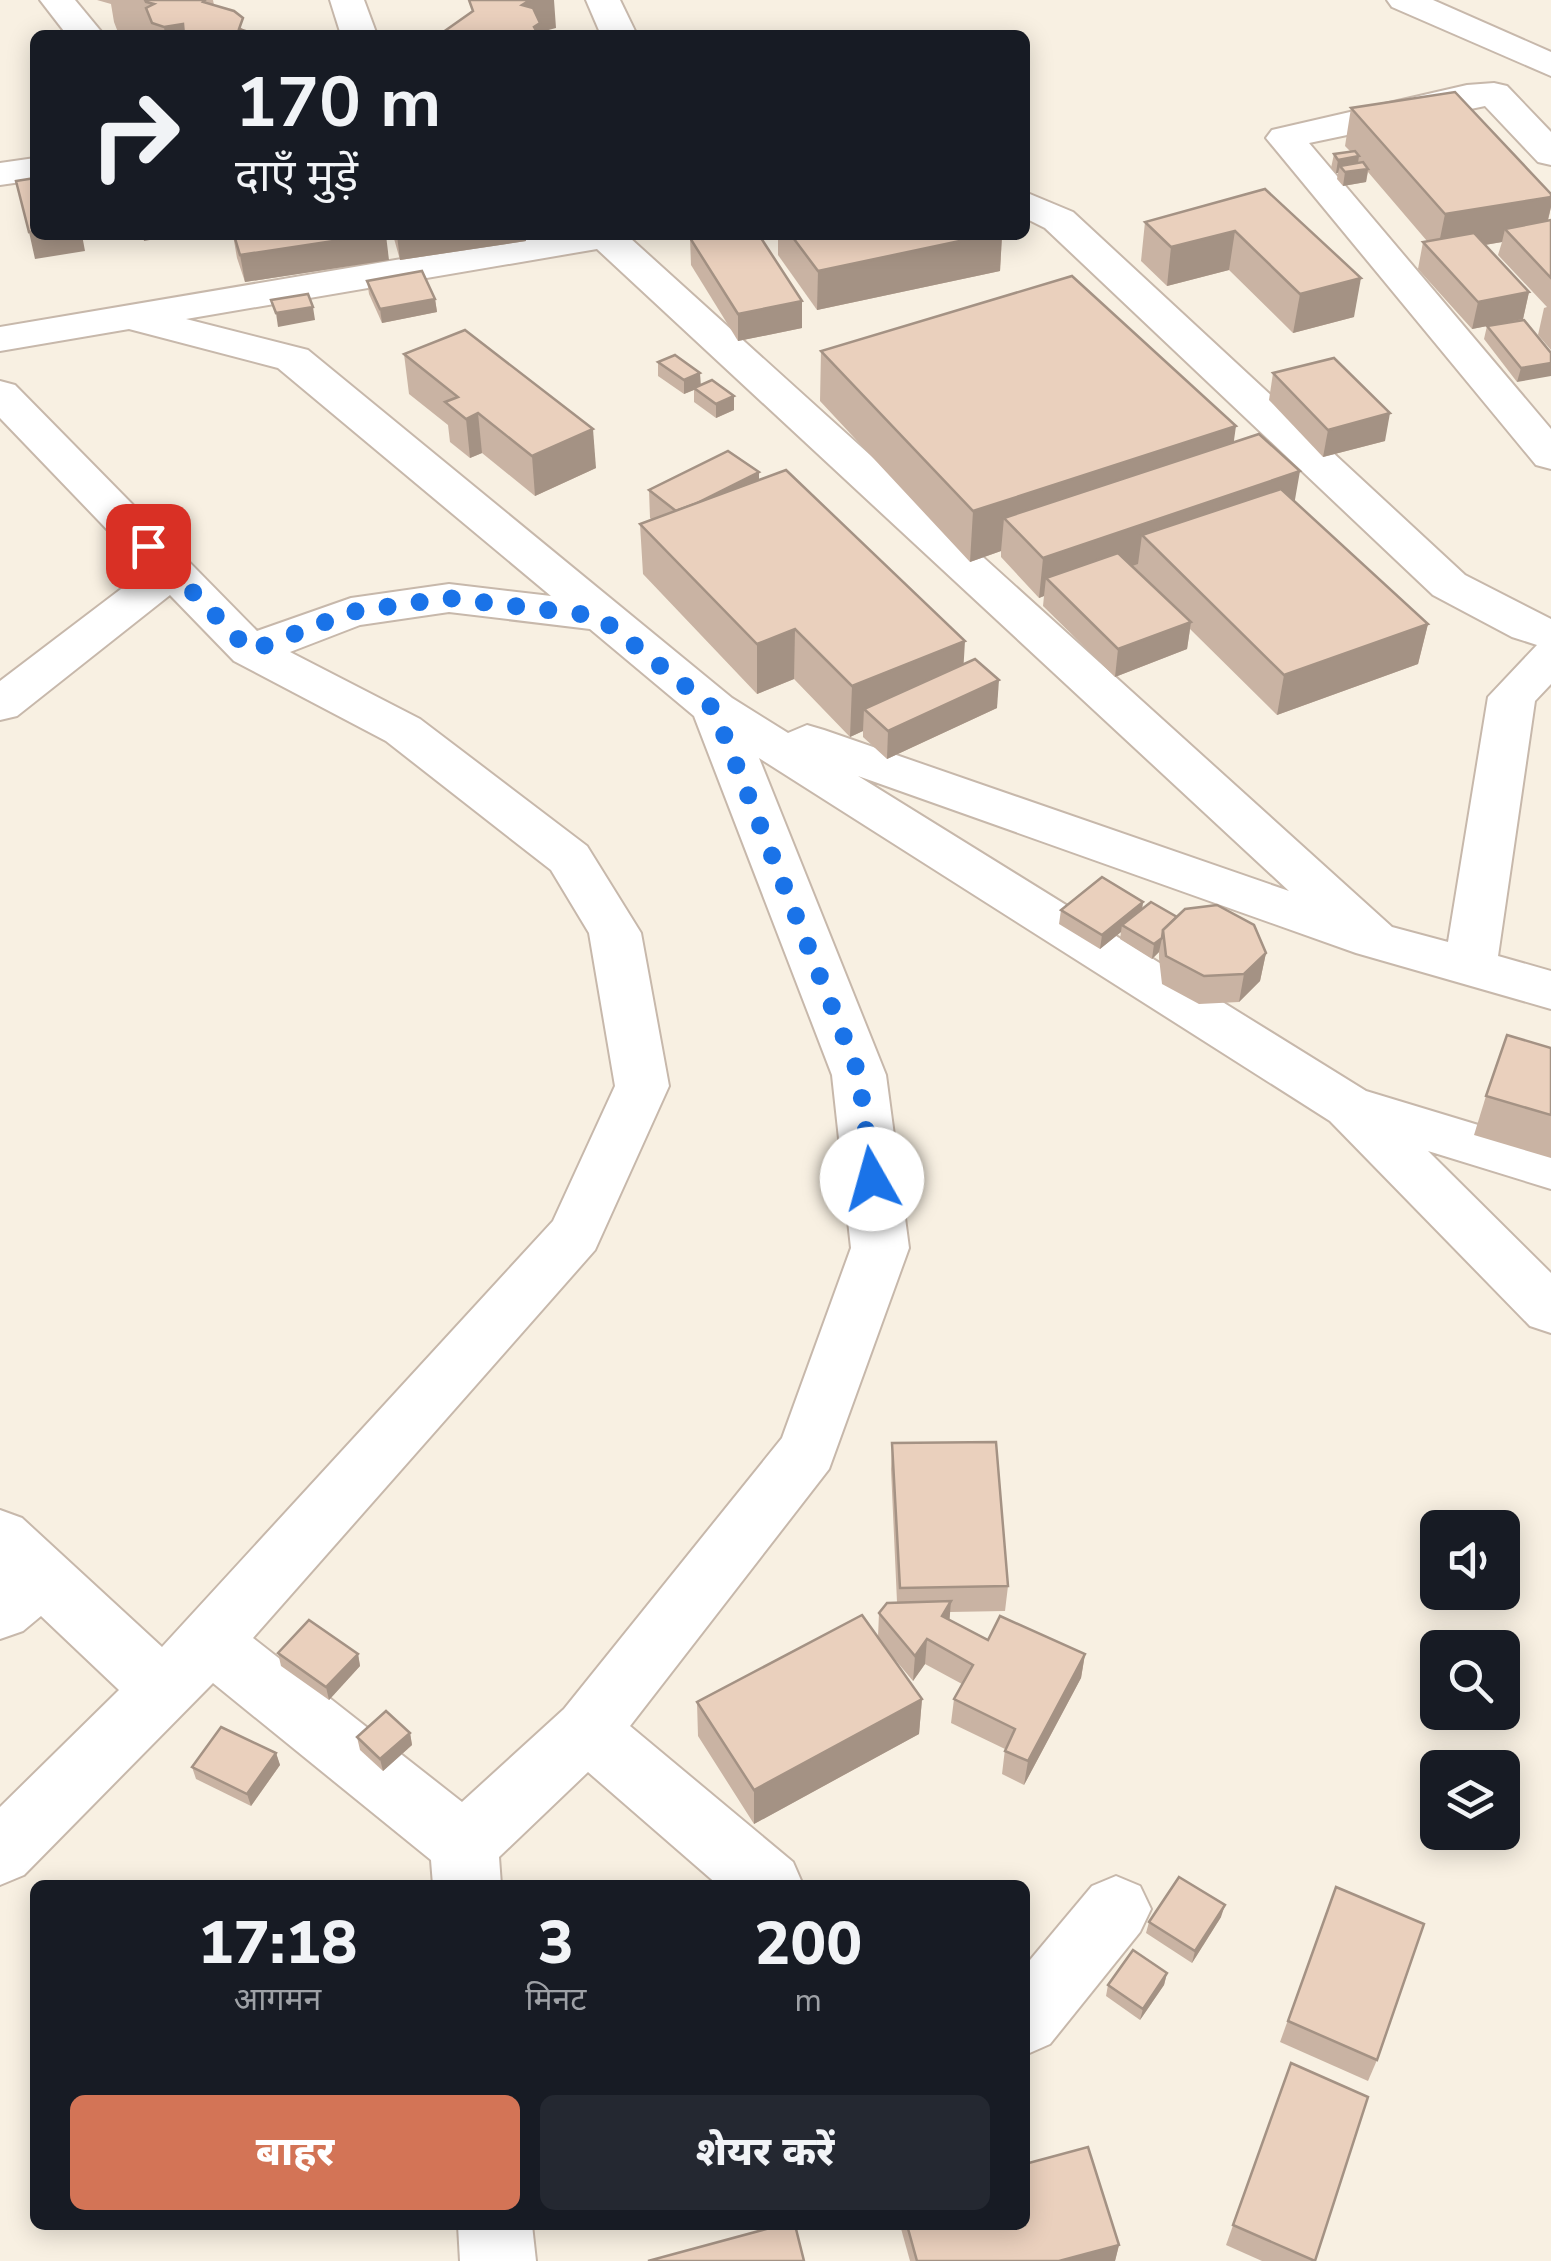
<!DOCTYPE html>
<html lang="hi">
<head>
<meta charset="utf-8">
<style>
  :root { --surface:#171b24; --page:#242831; --text:#f1f3f6; --muted:#9ea1a6; --accent:#d37456 }
  body { margin:0; font-family:"Nunito Sans","Noto Sans Devanagari",sans-serif; background:var(--page); color:var(--text); height:100vh; display:flex; flex-direction:column; font-size:38px; white-space:nowrap }
  * { box-sizing:border-box; margin:0 }
  p { font-size:32px; color:var(--muted) }
  .icon { flex:none; width:55px; height:55px; fill:none; stroke:currentColor; stroke-width:2; stroke-linecap:round; stroke-linejoin:round }
  .map { position:relative; flex:1; overflow:hidden }
  .sheet { position:absolute; left:30px; top:1880px; width:1000px; height:350px; display:flex; flex-direction:column; background:var(--surface); border-radius:15px; box-shadow:0 5px 25px #0003 }
  .sheet>* { flex:none }
  .banner { position:absolute; left:30px; top:30px; width:1000px; height:210px; border-radius:15px; box-shadow:0 5px 25px #0003; background:#171b24; color:var(--text); overflow:hidden }
  .controls { position:absolute; left:1420px; top:1510px; display:grid; gap:20px }
  .controls a { display:grid; place-items:center; width:100px; height:100px; border-radius:15px; background:var(--surface); box-shadow:0 5px 25px #0003; font-size:50px }
  .pin { position:absolute; display:grid; place-items:center; width:85px; height:85px; color:#fff; margin:-42px; border-radius:20px; box-shadow:0 5px 15px #0006 }
  .me { position:absolute; width:110px; margin:-55px; rotate:353deg; stroke-linejoin:round; filter:drop-shadow(0 0 8px #0008) }
  .turn { display:flex; align-items:center; gap:35px; height:210px; padding:0 40px; font-size:45px }
  .turn .icon { width:130px; height:130px; stroke-width:2.5 }
  .turn b { display:block; font-size:70px; line-height:85px }
  .eta { display:flex; justify-content:space-evenly; align-items:center; height:170px; text-align:center }
  .eta b { font-size:60px; font-weight:800; line-height:70px }
  .cta { display:flex; gap:20px; margin-top:auto; padding:20px 40px }
  .cta a { flex:1; height:115px; border-radius:15px; background:var(--accent); color:#fff; font-size:40px; font-weight:800; line-height:115px; text-align:center }
  .cta a+a { background:var(--page); color:var(--text) }
  .map>svg:first-child { display:block }
</style>
</head>
<body>
<div class="map">
<svg width="1551" height="2261" viewBox="0 0 1551 2261">
  <rect width="100%" height="100%" fill="#f8f0e2"/>
  <g fill="none" stroke-linecap="round" stroke-linejoin="round">
    <!-- minor casing -->
    <g stroke="#c7b8ab" stroke-width="4">
      <g id="minor">
        <path d="M 40,0 L 75,0 L 104,35 L 67,35 Z"/>
        <path d="M 330,0 L 364,0 L 377,35 L 341,35 Z"/>
        <path d="M 586,0 L 620,0 L 637,35 L 601,35 Z"/>
        <path d="M 1387,0 L 1433,0 L 1551,52 L 1551,76 L 1392,7 Z"/>
        <path d="M 1494,83 L 1507,86 L 1551,132 L 1551,165 L 1538,162 L 1485,106 L 1309,143 L 1551,429 L 1551,469 L 1536,465 L 1266,138 L 1272,130 L 1467,85 Z"/>
        <path d="M 35,158 L 35,180 L 0,185 L 0,163 Z"/>
        <path d="M 1025,192 L 1073,212 L 1465,575 L 1551,619 L 1551,684 L 1535,701 L 1498,956 L 1551,971 L 1551,1009 L 1356,953 L 858,776 L 1366,1091 L 1551,1147 L 1551,1189 L 1428,1151 L 1551,1273 L 1551,1333 L 1530,1326 L 1330,1121 L 759,758 L 886,1075 L 909,1248 L 829,1469 L 630,1726 L 793,1862 L 803,1885 L 718,1885 L 588,1772 L 499,1857 L 501,1885 L 433,1885 L 431,1860 L 213,1683 L 24,1875 L 0,1885 L 0,1807 L 119,1690 L 41,1616 L 23,1631 L 0,1639 L 0,1510 L 22,1518 L 162,1647 L 553,1221 L 615,1086 L 589,933 L 551,870 L 386,741 L 234,661 L 170,595 L 17,716 L 0,720 L 0,681 L 146,570 L 0,418 L 0,381 L 15,385 L 257,631 L 351,598 L 449,584 L 551,596 L 278,368 L 129,329 L 0,351 L 0,327 L 543,235 L 631,235 L 630,238 L 1392,927 L 1448,942 L 1488,697 L 1537,645 L 1512,637 L 1433,595 L 1045,228 L 1025,218 ZM 597,249 L 1289,891 L 824,730 L 807,725 L 788,733 L 732,698 L 308,350 L 186,319 ZM 449,612 L 590,629 L 694,716 L 832,1075 L 851,1248 L 782,1438 L 564,1709 L 462,1802 L 253,1638 L 595,1250 L 669,1086 L 641,933 L 587,846 L 420,719 L 290,652 L 360,625 Z"/>
        <path d="M 1116,1876 L 1140,1886 L 1151,1909 L 1140,1932 L 1050,2044 L 1025,2055 L 1025,1966 L 1092,1886 Z"/>
        <path d="M 458,2225 L 532,2225 L 536,2261 L 460,2261 Z"/>
      </g>
    </g>
    <!-- minor -->
    <use href="#minor" fill="#fff" fill-rule="evenodd"/>
  </g>
  <!-- wall -->
  <g fill="#c9b3a3">
    <path d="M 97,0 L 213,0 L 214,5 L 245,31 L 258,35 L 119,35 L 114,22 L 111,4 Z"/>
    <path d="M 1351,108 L 1551,207 L 1548,221 L 1551,220 L 1551,350 L 1538,335 L 1544,308 L 1547,307 L 1498,255 L 1502,242 L 1485,245 L 1529,292 L 1523,319 L 1551,353 L 1517,382 L 1484,339 L 1487,326 L 1472,329 L 1418,269 L 1423,242 L 1427,241 L 1368,172 L 1366,182 L 1343,186 L 1337,179 L 1338,173 L 1336,173 L 1331,168 L 1334,154 L 1350,151 L 1345,146 Z"/>
    <path d="M 1265,189 L 1354,317 L 1293,333 L 1229,270 L 1167,286 L 1141,261 L 1145,222 Z"/>
    <path d="M 233,235 L 389,260 L 245,282 L 237,258 Z"/>
    <path d="M 393,235 L 525,235 L 526,241 L 400,260 Z"/>
    <path d="M 778,235 L 1002,235 L 1000,271 L 817,310 L 778,255 Z"/>
    <path d="M 690,238 L 802,301 L 802,328 L 738,341 L 691,265 Z"/>
    <path d="M 367,281 L 435,299 L 437,312 L 382,323 L 369,294 Z"/>
    <path d="M 821,351 L 1234,442 L 1295,502 L 1428,624 L 1418,664 L 1277,715 L 1190,629 L 1187,649 L 1115,677 L 1043,606 L 1044,596 L 1039,598 L 1001,557 L 1001,551 L 970,562 L 820,401 Z"/>
    <path d="M 404,354 L 596,468 L 535,496 L 482,453 L 470,458 L 450,442 L 448,425 L 409,394 Z"/>
    <path d="M 658,362 L 701,385 L 734,396 L 734,410 L 716,418 L 694,402 L 694,390 L 684,394 L 658,376 Z"/>
    <path d="M 1273,373 L 1385,441 L 1323,457 L 1269,400 Z"/>
    <path d="M 759,472 L 759,480 L 964,664 L 997,708 L 887,759 L 863,737 L 863,731 L 850,737 L 794,679 L 757,694 L 643,574 L 640,524 L 652,520 L 650,518 L 649,490 Z"/>
    <path d="M 1143,902 L 1142,909 L 1177,917 L 1266,953 L 1260,981 L 1239,1002 L 1199,1004 L 1162,984 L 1159,958 L 1159,952 L 1152,959 L 1120,939 L 1121,932 L 1100,949 L 1059,924 L 1061,910 Z"/>
    <path d="M 1551,1048 L 1551,1158 L 1474,1135 L 1486,1096 Z"/>
    <path d="M 892,1443 L 1008,1586 L 1005,1611 L 950,1612 L 949,1620 L 988,1640 L 1085,1654 L 1081,1678 L 1024,1785 L 1002,1774 L 1005,1749 L 951,1723 L 954,1699 L 962,1684 L 925,1664 L 913,1681 L 882,1644 L 922,1699 L 919,1734 L 754,1824 L 698,1736 L 697,1702 L 878,1637 L 879,1613 L 897,1602 L 891,1469 Z"/>
    <path d="M 278,1653 L 358,1654 L 360,1666 L 329,1700 L 281,1666 Z"/>
    <path d="M 410,1733 L 412,1745 L 383,1771 L 360,1750 L 357,1737 Z"/>
    <path d="M 276,1753 L 280,1765 L 251,1806 L 196,1779 L 192,1767 Z"/>
    <path d="M 1336,1887 L 1377,2060 L 1368,2081 L 1280,2042 Z"/>
    <path d="M 1221,1917 L 1192,1963 L 1146,1933 L 1149,1922 Z"/>
    <path d="M 1167,1973 L 1164,1985 L 1140,2020 L 1106,1996 L 1108,1985 Z"/>
    <path d="M 1291,2063 L 1315,2261 L 1262,2261 L 1226,2245 Z"/>
    <path d="M 900,2225 L 1025,2225 L 1119,2245 L 1115,2261 L 910,2261 Z"/>
  </g>
  <!-- shaded-wall -->
  <g fill="#a49284">
    <path d="M 524,0 L 554,0 L 556,28 L 541,32 L 541,35 L 535,35 L 522,5 Z"/>
    <path d="M 183,24 L 185,35 L 165,35 L 164,27 Z"/>
    <path d="M 1359,156 L 1357,170 L 1340,166 L 1338,173 L 1336,173 L 1338,160 Z"/>
    <path d="M 1368,169 L 1366,182 L 1343,186 L 1345,172 Z"/>
    <path d="M 1551,197 L 1551,207 L 1544,235 L 1505,229 L 1502,242 L 1437,253 L 1445,214 Z"/>
    <path d="M 35,231 L 35,235 L 82,235 L 85,251 L 35,259 L 29,232 Z"/>
    <path d="M 1235,231 L 1229,270 L 1167,286 L 1171,247 Z"/>
    <path d="M 143,235 L 178,235 L 144,241 Z"/>
    <path d="M 373,235 L 386,235 L 389,260 L 245,282 L 240,255 Z"/>
    <path d="M 397,235 L 525,235 L 526,241 L 400,260 Z"/>
    <path d="M 988,235 L 1002,235 L 1000,271 L 817,310 L 818,271 Z"/>
    <path d="M 1361,278 L 1354,317 L 1293,333 L 1300,294 Z"/>
    <path d="M 1529,292 L 1523,319 L 1472,329 L 1478,302 Z"/>
    <path d="M 435,299 L 437,312 L 382,323 L 380,309 Z"/>
    <path d="M 802,301 L 802,328 L 738,341 L 738,314 Z"/>
    <path d="M 313,307 L 315,320 L 278,327 L 276,313 Z"/>
    <path d="M 1551,363 L 1551,376 L 1517,382 L 1521,368 Z"/>
    <path d="M 700,373 L 701,387 L 684,394 L 684,380 Z"/>
    <path d="M 734,396 L 734,410 L 716,418 L 716,404 Z"/>
    <path d="M 478,413 L 482,453 L 470,458 L 466,419 Z"/>
    <path d="M 1390,413 L 1385,441 L 1323,457 L 1328,430 Z"/>
    <path d="M 1236,426 L 1229,476 L 1004,518 L 1001,551 L 970,562 L 973,511 Z"/>
    <path d="M 593,429 L 596,468 L 535,496 L 532,456 Z"/>
    <path d="M 1300,471 L 1293,511 L 1142,535 L 1138,564 L 1059,591 L 1046,578 L 1044,596 L 1039,598 L 1043,558 Z"/>
    <path d="M 759,472 L 759,500 L 678,512 Z"/>
    <path d="M 1191,622 L 1187,649 L 1115,677 L 1118,649 Z"/>
    <path d="M 1428,624 L 1418,664 L 1277,715 L 1284,675 Z"/>
    <path d="M 795,629 L 794,679 L 757,694 L 757,644 Z"/>
    <path d="M 965,641 L 962,691 L 864,709 L 863,731 L 850,737 L 852,686 Z"/>
    <path d="M 999,680 L 997,708 L 887,759 L 888,731 Z"/>
    <path d="M 1143,902 L 1141,916 L 1122,925 L 1121,932 L 1100,949 L 1102,935 Z"/>
    <path d="M 1162,938 L 1159,952 L 1152,959 L 1154,944 Z"/>
    <path d="M 1266,953 L 1260,981 L 1239,1002 L 1244,974 Z"/>
    <path d="M 951,1601 L 949,1626 L 942,1616 Z"/>
    <path d="M 927,1639 L 925,1664 L 913,1681 L 915,1656 Z"/>
    <path d="M 358,1654 L 360,1666 L 329,1700 L 326,1687 Z"/>
    <path d="M 1085,1654 L 1081,1678 L 1024,1785 L 1028,1761 Z"/>
    <path d="M 922,1699 L 919,1734 L 754,1824 L 754,1790 Z"/>
    <path d="M 410,1733 L 412,1745 L 383,1771 L 380,1759 Z"/>
    <path d="M 276,1753 L 280,1765 L 251,1806 L 247,1794 Z"/>
    <path d="M 1225,1905 L 1221,1917 L 1192,1963 L 1195,1951 Z"/>
    <path d="M 1167,1973 L 1164,1985 L 1140,2020 L 1143,2009 Z"/>
    <path d="M 1119,2245 L 1115,2261 L 1059,2261 Z"/>
  </g>
  <!-- building -->
  <g fill="#ead0bd" stroke="#a49284" stroke-width="2.5">
    <path d="M 145,0 L 205,0 L 203,2 L 234,11 L 243,18 L 239,29 L 258,35 L 184,35 L 183,24 L 164,27 L 152,23 L 146,8 L 154,4 L 146,2 Z"/>
    <path d="M 469,0 L 530,0 L 522,5 L 533,8 L 540,23 L 534,27 L 538,34 L 537,35 L 439,35 L 473,11 Z"/>
    <path d="M 1455,92 L 1551,194 L 1551,197 L 1445,214 L 1351,108 Z"/>
    <path d="M 1355,151 L 1359,156 L 1338,160 L 1334,154 Z"/>
    <path d="M 1363,162 L 1368,169 L 1345,172 L 1340,166 Z"/>
    <path d="M 35,178 L 35,231 L 29,232 L 16,181 Z"/>
    <path d="M 1265,189 L 1361,278 L 1300,294 L 1235,231 L 1171,247 L 1145,222 Z"/>
    <path d="M 1551,220 L 1551,278 L 1505,229 Z"/>
    <path d="M 1474,233 L 1529,292 L 1478,302 L 1423,242 Z"/>
    <path d="M 234,235 L 373,235 L 240,255 Z"/>
    <path d="M 706,235 L 759,235 L 802,301 L 738,314 L 690,238 Z"/>
    <path d="M 791,235 L 988,235 L 818,271 Z"/>
    <path d="M 422,271 L 435,299 L 380,309 L 367,281 Z"/>
    <path d="M 1072,276 L 1236,426 L 973,511 L 821,351 Z"/>
    <path d="M 308,294 L 313,307 L 276,313 L 271,300 Z"/>
    <path d="M 1524,320 L 1551,353 L 1551,363 L 1521,368 L 1487,326 Z"/>
    <path d="M 465,330 L 593,429 L 532,456 L 478,413 L 466,419 L 445,402 L 458,397 L 404,354 Z"/>
    <path d="M 675,355 L 700,373 L 684,380 L 658,362 Z"/>
    <path d="M 1334,358 L 1390,413 L 1328,430 L 1273,373 Z"/>
    <path d="M 712,380 L 734,396 L 716,404 L 694,388 Z"/>
    <path d="M 1259,434 L 1300,471 L 1043,558 L 1004,518 Z"/>
    <path d="M 728,451 L 759,472 L 695,504 L 676,511 L 649,490 Z"/>
    <path d="M 786,470 L 965,641 L 852,686 L 795,629 L 757,644 L 640,524 Z"/>
    <path d="M 1281,489 L 1428,624 L 1284,675 L 1142,535 Z"/>
    <path d="M 1118,553 L 1191,622 L 1118,649 L 1046,578 Z"/>
    <path d="M 975,659 L 999,680 L 888,731 L 864,709 Z"/>
    <path d="M 1102,877 L 1143,902 L 1102,935 L 1061,910 Z"/>
    <path d="M 1151,902 L 1177,917 L 1163,930 L 1162,938 L 1154,944 L 1122,925 Z"/>
    <path d="M 1217,905 L 1254,925 L 1266,953 L 1244,974 L 1204,976 L 1166,956 L 1163,930 L 1185,909 Z"/>
    <path d="M 1507,1035 L 1551,1048 L 1551,1115 L 1486,1096 Z"/>
    <path d="M 996,1442 L 1008,1586 L 900,1588 L 892,1443 Z"/>
    <path d="M 951,1601 L 942,1616 L 988,1640 L 1000,1616 L 1085,1654 L 1028,1761 L 1005,1751 L 1015,1729 L 954,1699 L 973,1665 L 927,1639 L 915,1656 L 879,1613 L 887,1603 Z"/>
    <path d="M 862,1615 L 922,1699 L 754,1790 L 697,1702 Z"/>
    <path d="M 309,1620 L 358,1654 L 326,1687 L 278,1653 Z"/>
    <path d="M 386,1711 L 410,1733 L 380,1759 L 357,1737 Z"/>
    <path d="M 221,1727 L 276,1753 L 247,1794 L 192,1767 Z"/>
    <path d="M 1179,1877 L 1225,1905 L 1195,1951 L 1149,1922 Z"/>
    <path d="M 1336,1887 L 1424,1924 L 1377,2060 L 1288,2021 Z"/>
    <path d="M 1133,1950 L 1167,1973 L 1143,2009 L 1108,1985 Z"/>
    <path d="M 1291,2063 L 1368,2097 L 1315,2261 L 1233,2225 Z"/>
    <path d="M 1088,2147 L 1119,2245 L 1059,2261 L 917,2261 L 907,2225 L 1025,2225 L 1025,2164 Z"/>
    <path d="M 781,2225 L 795,2225 L 804,2261 L 648,2261 Z"/>
  </g>
  <g fill="none" stroke-linecap="round" stroke-linejoin="round">
    <!-- route -->
    <path stroke="#1a73e8" stroke-width="18" stroke-dasharray="0 32.4" d="M 148,546 L 250,651 L 351,612 L 448,598 L 598,616 L 714,709 L 859,1075 L 872,1179"/>
  </g>
</svg>
<div class="controls">
<a><svg class="icon" aria-label="sound" viewBox="0 0 24 24"><path d="M4 9h4l5-4v14l-5-4H4zM17 9q2 3 0 6"/></svg></a>
<a><svg class="icon" aria-label="search" viewBox="0 0 24 24"><circle cx="10" cy="10" r="6"/><path d="M15 15l6 6"/></svg></a>
<a><svg class="icon" aria-label="layers" viewBox="0 0 24 24"><path d="M12 4l9 5-9 5-9-5zM3 14l9 5 9-5"/></svg></a>
</div>
<div class="pin" style="left:148px;top:546px;background:#d93025"><svg class="icon" aria-label="arrive" viewBox="0 0 24 24"><path d="M6 21V4h12l-3 4 3 4H6"/></svg></div>
<svg class="me" style="left:872px;top:1179px" viewBox="-20 -20 40 40"><circle r="19" fill="#fff"/><path d="M0-13L10 11 0 6-10 11z" fill="#1a73e8"/></svg>
<div class="banner">
<div class="turn"><svg class="icon" aria-label="right" viewBox="0 0 24 24"><path d="M7 20v-9h11M14 6l5 5-5 5"/></svg><div><b>170 m</b>दाएँ मुड़ें</div></div>
</div>
<section class="sheet">
<div class="eta">
<div><b>17:18</b><p>आगमन</p></div>
<div><b>3</b><p>मिनट</p></div>
<div><b>200</b><p>m</p></div>
</div>
<div class="cta"><a>बाहर</a><a>शेयर करें</a></div>
</section>
</div>
</body>
</html>
